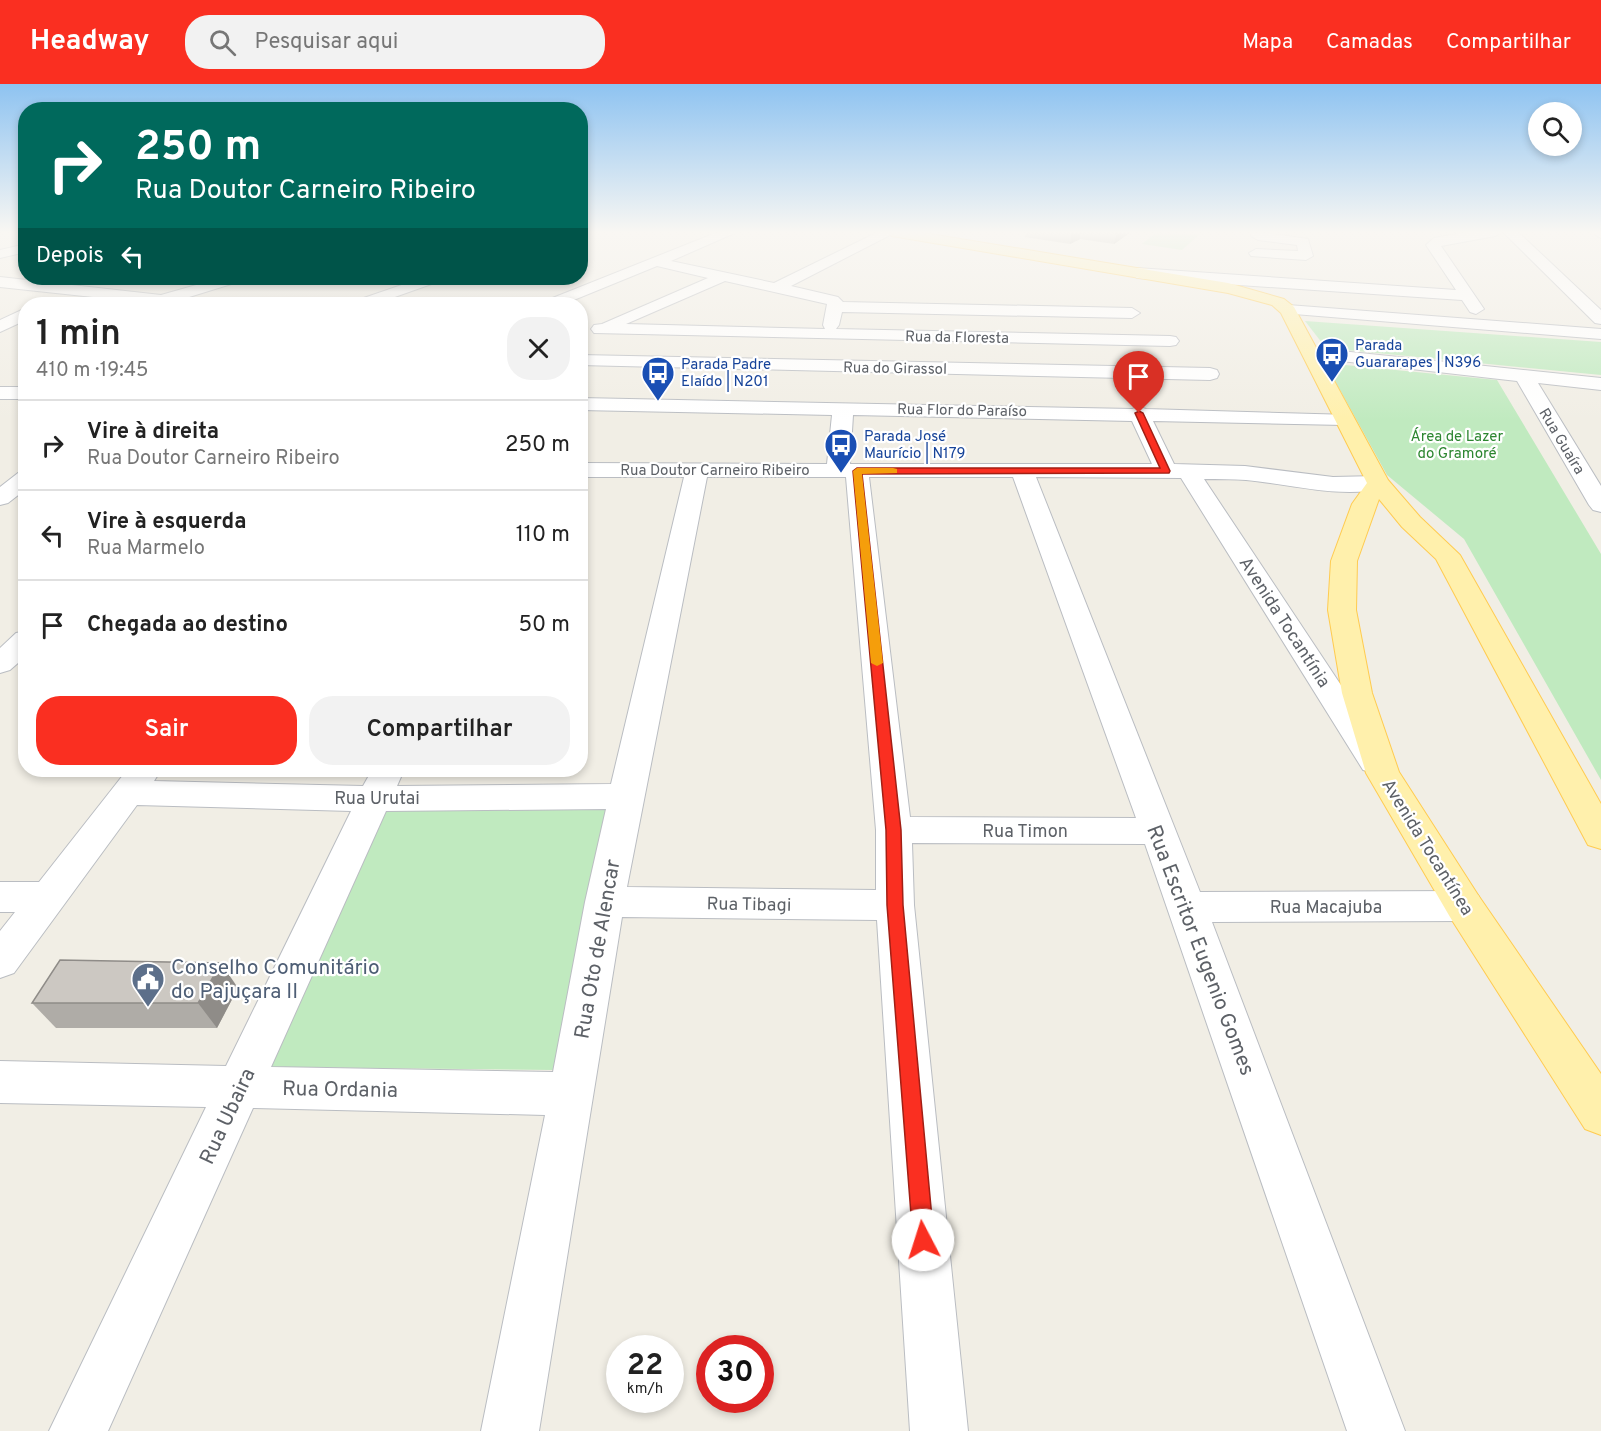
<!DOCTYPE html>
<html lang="pt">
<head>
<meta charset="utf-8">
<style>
  :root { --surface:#fff; --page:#f2f2f2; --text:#222; --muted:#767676; --line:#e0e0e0; --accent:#fa2f21 }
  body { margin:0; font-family:Overpass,sans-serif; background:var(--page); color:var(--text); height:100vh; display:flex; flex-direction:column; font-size:22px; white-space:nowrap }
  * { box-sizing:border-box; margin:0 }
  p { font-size:20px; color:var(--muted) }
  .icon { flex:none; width:33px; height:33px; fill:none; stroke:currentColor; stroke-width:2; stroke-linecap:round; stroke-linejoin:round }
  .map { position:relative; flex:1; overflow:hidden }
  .side { position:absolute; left:18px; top:213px; width:570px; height:480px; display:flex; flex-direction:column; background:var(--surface); border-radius:24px; box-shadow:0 3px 9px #0003 }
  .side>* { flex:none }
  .top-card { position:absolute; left:18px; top:18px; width:570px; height:183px; border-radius:24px; box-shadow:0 3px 9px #0003; background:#00695c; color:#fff; overflow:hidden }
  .buttons { position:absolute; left:1528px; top:18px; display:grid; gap:12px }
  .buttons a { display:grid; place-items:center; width:54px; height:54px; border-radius:50%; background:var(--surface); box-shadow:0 3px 9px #0003; font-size:30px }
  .speed { position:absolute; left:606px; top:1251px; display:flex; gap:12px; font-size:30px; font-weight:700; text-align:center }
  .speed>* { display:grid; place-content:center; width:78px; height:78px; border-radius:50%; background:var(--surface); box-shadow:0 3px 9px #0003; line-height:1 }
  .speed small { font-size:15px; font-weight:400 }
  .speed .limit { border:9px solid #d22; background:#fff; color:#111 }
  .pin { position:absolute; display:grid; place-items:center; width:51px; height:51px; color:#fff; margin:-62px -26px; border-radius:50% 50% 50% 0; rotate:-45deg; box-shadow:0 0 6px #0007 }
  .pin .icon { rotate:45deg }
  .me { position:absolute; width:66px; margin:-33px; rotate:355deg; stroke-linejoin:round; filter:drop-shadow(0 0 4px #0008) }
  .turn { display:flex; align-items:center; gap:21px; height:126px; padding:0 18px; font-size:27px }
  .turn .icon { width:78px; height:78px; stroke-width:2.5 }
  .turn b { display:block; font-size:42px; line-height:51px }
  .then { display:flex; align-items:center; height:57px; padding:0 18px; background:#0003; gap:12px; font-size:22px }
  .round { display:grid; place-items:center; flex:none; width:63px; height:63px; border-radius:24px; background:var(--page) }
  .summary { display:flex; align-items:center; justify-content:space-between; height:102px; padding:0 18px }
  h1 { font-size:36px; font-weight:600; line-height:45px }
  .cta { display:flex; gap:12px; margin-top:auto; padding:12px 18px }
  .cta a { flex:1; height:69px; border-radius:24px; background:var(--accent); color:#fff; font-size:24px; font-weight:600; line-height:69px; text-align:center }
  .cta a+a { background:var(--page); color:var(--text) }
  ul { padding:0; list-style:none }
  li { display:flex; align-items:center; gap:18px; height:90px; padding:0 18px; border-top:2px solid var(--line) }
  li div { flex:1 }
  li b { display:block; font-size:22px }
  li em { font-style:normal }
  header { display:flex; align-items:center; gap:36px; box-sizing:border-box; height:84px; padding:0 30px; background:var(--accent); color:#fff }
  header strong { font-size:28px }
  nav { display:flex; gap:33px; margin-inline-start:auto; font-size:21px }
  .search { width:420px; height:54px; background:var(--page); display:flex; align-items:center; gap:15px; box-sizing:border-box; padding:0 21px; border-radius:24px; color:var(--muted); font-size:22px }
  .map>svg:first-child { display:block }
</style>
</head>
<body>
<header>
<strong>Headway</strong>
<div class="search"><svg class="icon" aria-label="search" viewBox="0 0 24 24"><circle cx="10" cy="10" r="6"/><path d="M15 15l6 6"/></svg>Pesquisar aqui</div>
<nav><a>Mapa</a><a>Camadas</a><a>Compartilhar</a></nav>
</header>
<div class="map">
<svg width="1601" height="1347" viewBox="0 0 1601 1347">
  <rect width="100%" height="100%" fill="#f1eee5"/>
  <!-- green -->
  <g fill="#c0eabf">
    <path d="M 1157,148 L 1199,151 L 1182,166 L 1142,160 Z"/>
    <path d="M 1305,237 L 1601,258 L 1601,291 L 1326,264 Z"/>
    <path d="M 1325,279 L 1497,296 L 1601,470 L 1601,696 L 1464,455 L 1387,391 Z"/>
    <path d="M 610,715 L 554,986 L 269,983 L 387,722 Z"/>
  </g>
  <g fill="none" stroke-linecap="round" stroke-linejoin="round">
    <!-- minor casing -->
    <g stroke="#babdc2" stroke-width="2">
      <g id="minor">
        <path d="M 718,148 L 737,148 L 671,177 L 774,199 L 878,148 L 896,148 L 791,202 L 838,213 L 843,218 L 1132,224 L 1140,229 L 1132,234 L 842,228 L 839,241 L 836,245 L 1170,252 L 1176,253 L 1179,257 L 1176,261 L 1170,262 L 594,249 L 591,245 L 594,241 L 602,240 L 708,194 L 657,182 L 564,220 L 543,220 L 545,217 ZM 725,197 L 827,220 L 823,241 L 825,245 L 626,240 Z"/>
        <path d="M 1260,148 L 1308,155 L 1313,172 L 1306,176 L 1251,172 L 1249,169 L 1256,165 L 1298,167 L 1297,161 L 1258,156 L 1251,152 L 1253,149 Z"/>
        <path d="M 1468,148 L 1502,148 L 1495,152 L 1441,162 L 1484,225 L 1476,230 L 1470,228 L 1462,216 L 1137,194 L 1129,189 L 1137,184 L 1456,206 L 1426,161 L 1434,154 Z"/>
        <path d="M 1503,148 L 1518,148 L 1601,226 L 1601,240 L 1595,239 Z"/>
        <path d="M 1591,148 L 1601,148 L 1601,154 Z"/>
        <path d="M 26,160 L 26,168 L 0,174 L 0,166 Z"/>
        <path d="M 0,193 L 161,211 L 221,194 L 244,194 L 241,197 L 186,214 L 202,217 L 204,220 L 158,220 L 0,203 Z"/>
        <path d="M 422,194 L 443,194 L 440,197 L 375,220 L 353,220 L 355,217 Z"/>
        <path d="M 1288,221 L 1601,245 L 1601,255 L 1282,229 L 1280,226 Z"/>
        <path d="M 26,224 L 26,236 L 0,248 L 0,236 Z"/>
        <path d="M 1312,264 L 1601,294 L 1601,306 L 1538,299 L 1601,402 L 1601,428 L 1593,426 L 1589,421 L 1517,297 L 1306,273 L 1303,269 L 1306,265 Z"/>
        <path d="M 580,271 L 1210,284 L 1217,286 L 1219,290 L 1217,294 L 1210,296 L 580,281 Z"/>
        <rect x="0" y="303" width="26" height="12"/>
        <path d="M 580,314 L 1132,325 L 1139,323 L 1146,325 L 1351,331 L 1354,335 L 1351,339 L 1344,341 L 1153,337 L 1174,380 L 1245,382 L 1333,393 L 1378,392 L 1386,394 L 1389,399 L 1386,404 C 1341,415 1291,400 1246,396 C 1232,395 1218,395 1204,395 L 1392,678 L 1387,686 L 1375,689 L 1363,686 L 1181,394 L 1036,393 L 1200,808 L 1464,807 L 1478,811 L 1483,822 L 1478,833 L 1464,837 L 1212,838 L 1405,1347 L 1347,1347 L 1145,760 L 912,759 L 914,821 L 968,1347 L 910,1347 L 877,836 L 622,833 L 539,1347 L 481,1347 L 545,1031 L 253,1024 L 108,1347 L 49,1347 L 206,1023 L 0,1019 L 0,977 L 226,982 L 351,727 L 137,721 L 14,889 L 0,894 L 0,847 L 15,828 L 0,828 L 0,798 L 39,798 L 127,686 L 161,686 L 154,697 L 363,702 L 372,686 L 404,686 L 397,702 L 611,700 L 684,393 L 580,393 L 580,379 L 827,380 L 832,331 L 580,326 ZM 853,331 L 1132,337 L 1152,380 L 850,380 ZM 707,393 L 846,393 L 876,746 L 876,806 L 627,803 ZM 869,393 L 1013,393 L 1136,734 L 910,733 ZM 606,725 L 585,818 L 553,988 L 271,983 L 386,727 Z"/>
        <path d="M 26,387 L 26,405 L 8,419 L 0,421 L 0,403 L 18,389 Z"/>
        <path d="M 26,547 L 26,572 L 10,586 L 0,589 L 0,564 L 16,549 Z"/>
      </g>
    </g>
    <!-- major casing -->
    <g stroke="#ffcb50" stroke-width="2">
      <path id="major" d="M 885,148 L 918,148 L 1228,199 L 1284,215 L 1294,223 L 1388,396 L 1420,433 L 1460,471 L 1601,720 L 1601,765 L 1588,761 L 1436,475 L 1402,443 L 1379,415 L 1357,477 L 1356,526 L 1372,609 L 1399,688 L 1478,811 L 1601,990 L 1601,1051 L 1585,1045 L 1450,833 L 1366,689 L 1342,609 L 1328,526 L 1331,477 L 1352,420 L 1367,399 L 1281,229 L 1272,221 L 1228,209 L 892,152 Z"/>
    </g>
    <!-- minor -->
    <use href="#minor" fill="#fff" fill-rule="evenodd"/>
    <!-- major -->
    <use href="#major" fill="#fff0ac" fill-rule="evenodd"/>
  </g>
  <!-- wall -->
  <g fill="#afaca7">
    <path d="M 1026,148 L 1131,148 L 1114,160 L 1080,155 L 1070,160 L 1025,153 Z"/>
    <path d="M 238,904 L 217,944 L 56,944 L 32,919 Z"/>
  </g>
  <!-- shaded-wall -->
  <g fill="#8f8c88">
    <path d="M 1072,148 L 1081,148 L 1080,155 L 1070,160 Z"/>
    <path d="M 1117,148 L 1131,148 L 1114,160 Z"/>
    <path d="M 221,879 L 238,904 L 217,944 L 198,919 Z"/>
  </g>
  <!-- building -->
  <path fill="#ccc8c2" stroke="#8f8c88" stroke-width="1.5" d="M 60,876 L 221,879 L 198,919 L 32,919 Z"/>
  <!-- sky -->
  <linearGradient id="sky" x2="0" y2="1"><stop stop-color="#8ec3f1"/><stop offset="0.44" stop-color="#f9f7f3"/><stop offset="1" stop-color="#f9f7f3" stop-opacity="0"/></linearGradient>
  <rect width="1601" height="337" fill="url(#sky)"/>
  <!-- route -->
  <path fill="#fa2f21" stroke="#a21f15" stroke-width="1.5" d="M 1139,327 L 1143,329 L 1170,387 L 1169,389 L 862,390 L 901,746 L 903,821 L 934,1156 L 931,1163 L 923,1166 L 916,1163 L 913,1156 L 887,821 L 886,746 L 853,387 L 857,384 L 1160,384 L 1135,329 Z"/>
  <!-- slow -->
  <path fill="#f59e0b" d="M 893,384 L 897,385 L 897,389 L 862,390 L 883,579 L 877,582 L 871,579 L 853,387 L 857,384 Z"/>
  <!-- icons -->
  <defs>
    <g id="bus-pin" transform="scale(1.725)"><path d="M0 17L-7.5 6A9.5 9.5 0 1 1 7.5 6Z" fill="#1a4fb4" stroke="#fff"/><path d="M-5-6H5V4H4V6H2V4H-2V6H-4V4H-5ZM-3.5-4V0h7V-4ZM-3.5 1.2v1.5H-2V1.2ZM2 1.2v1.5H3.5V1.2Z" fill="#fff"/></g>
    <g id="civic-pin" transform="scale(1.725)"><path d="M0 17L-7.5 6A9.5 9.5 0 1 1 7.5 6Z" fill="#5c6f8a" stroke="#fff"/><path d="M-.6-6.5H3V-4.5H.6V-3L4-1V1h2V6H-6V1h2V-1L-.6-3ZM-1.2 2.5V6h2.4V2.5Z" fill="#fff"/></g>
  </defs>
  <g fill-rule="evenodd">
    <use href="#bus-pin" x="1332" y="270"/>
    <use href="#bus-pin" x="658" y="289"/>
    <use href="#bus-pin" x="841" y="361"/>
    <use href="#civic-pin" x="148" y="895"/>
  </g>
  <g text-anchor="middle" stroke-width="4.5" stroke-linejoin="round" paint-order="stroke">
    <!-- far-street labels -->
    <g font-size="15" fill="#5d6167" stroke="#fff">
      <text transform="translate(957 253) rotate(1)" y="5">Rua da Floresta</text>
      <text transform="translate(895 284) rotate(1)" y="5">Rua do Girassol</text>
      <text transform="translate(962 326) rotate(1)" y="5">Rua Flor do Paraíso</text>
      <text transform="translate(1562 357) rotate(59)" y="5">Rua Guaíra</text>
      <text x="715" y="391">Rua Doutor Carneiro Ribeiro</text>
    </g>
    <!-- far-transit labels -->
    <g font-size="15" fill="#164399" stroke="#fff" text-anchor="start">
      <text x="1355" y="266">Parada<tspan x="1355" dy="17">Guararapes | N396</tspan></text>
      <text x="681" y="285">Parada Padre<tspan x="681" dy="17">Elaído | N201</tspan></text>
      <text x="864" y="357">Parada José<tspan x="864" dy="17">Maurício | N179</tspan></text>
    </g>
    <!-- far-park labels -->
    <g font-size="15" fill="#2c8630" stroke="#fff">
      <text x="1457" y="357">Área de Lazer<tspan x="1457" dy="17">do Gramoré</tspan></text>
    </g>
    <!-- street labels -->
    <g font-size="18" fill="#5d6167" stroke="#fff">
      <text transform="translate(1285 538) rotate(57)" y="6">Avenida Tocantínia</text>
      <text x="377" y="720">Rua Urutai</text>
      <text x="1025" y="753">Rua Timon</text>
      <text transform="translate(1428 763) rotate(58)" y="6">Avenida Tocantínea</text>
      <text transform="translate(749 820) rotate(1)" y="6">Rua Tibagi</text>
      <text x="1326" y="829">Rua Macajuba</text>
    </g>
    <!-- near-street labels -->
    <g font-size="21" fill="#5d6167" stroke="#fff">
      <text transform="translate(597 865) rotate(-80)" y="7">Rua Oto de Alencar</text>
      <text transform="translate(1201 866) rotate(69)" y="7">Rua Escritor Eugenio Gomes</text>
      <text transform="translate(340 1005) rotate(1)" y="7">Rua Ordania</text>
      <text transform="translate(227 1032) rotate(-65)" y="7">Rua Ubaira</text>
    </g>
    <!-- near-service labels -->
    <g font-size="21" fill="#4e5e75" stroke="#fff" text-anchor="start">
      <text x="171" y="890">Conselho Comunitário<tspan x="171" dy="24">do Pajuçara II</tspan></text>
    </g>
  </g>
</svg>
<div class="buttons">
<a><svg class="icon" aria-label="search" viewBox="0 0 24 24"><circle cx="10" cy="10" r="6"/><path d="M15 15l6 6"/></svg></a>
</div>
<div class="speed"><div>22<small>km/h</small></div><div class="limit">30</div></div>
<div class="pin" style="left:1139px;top:329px;background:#d93025"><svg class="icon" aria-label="arrive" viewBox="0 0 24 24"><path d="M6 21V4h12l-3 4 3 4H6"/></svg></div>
<svg class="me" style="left:923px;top:1156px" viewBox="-20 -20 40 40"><circle r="19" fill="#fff"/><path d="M0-13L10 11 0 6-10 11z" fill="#fa2f21"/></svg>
<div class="top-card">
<div class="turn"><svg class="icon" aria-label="right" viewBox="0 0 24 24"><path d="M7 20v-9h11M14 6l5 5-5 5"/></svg><div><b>250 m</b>Rua Doutor Carneiro Ribeiro</div></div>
<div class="then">Depois<svg class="icon" aria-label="left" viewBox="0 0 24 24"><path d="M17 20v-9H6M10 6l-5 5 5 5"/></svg></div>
</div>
<section class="side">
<div class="summary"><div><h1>1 min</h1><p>410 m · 19:45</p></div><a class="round"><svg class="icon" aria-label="close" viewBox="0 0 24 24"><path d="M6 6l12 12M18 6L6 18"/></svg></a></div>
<ul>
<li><svg class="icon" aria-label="right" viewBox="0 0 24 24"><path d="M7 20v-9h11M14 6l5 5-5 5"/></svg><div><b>Vire à direita</b><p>Rua Doutor Carneiro Ribeiro</p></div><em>250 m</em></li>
<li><svg class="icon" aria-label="left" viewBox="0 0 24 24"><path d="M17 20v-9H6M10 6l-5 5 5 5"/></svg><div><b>Vire à esquerda</b><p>Rua Marmelo</p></div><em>110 m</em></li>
<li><svg class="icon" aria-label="arrive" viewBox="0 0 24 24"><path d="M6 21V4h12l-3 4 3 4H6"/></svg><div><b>Chegada ao destino</b></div><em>50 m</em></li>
</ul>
<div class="cta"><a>Sair</a><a>Compartilhar</a></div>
</section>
</div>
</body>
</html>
